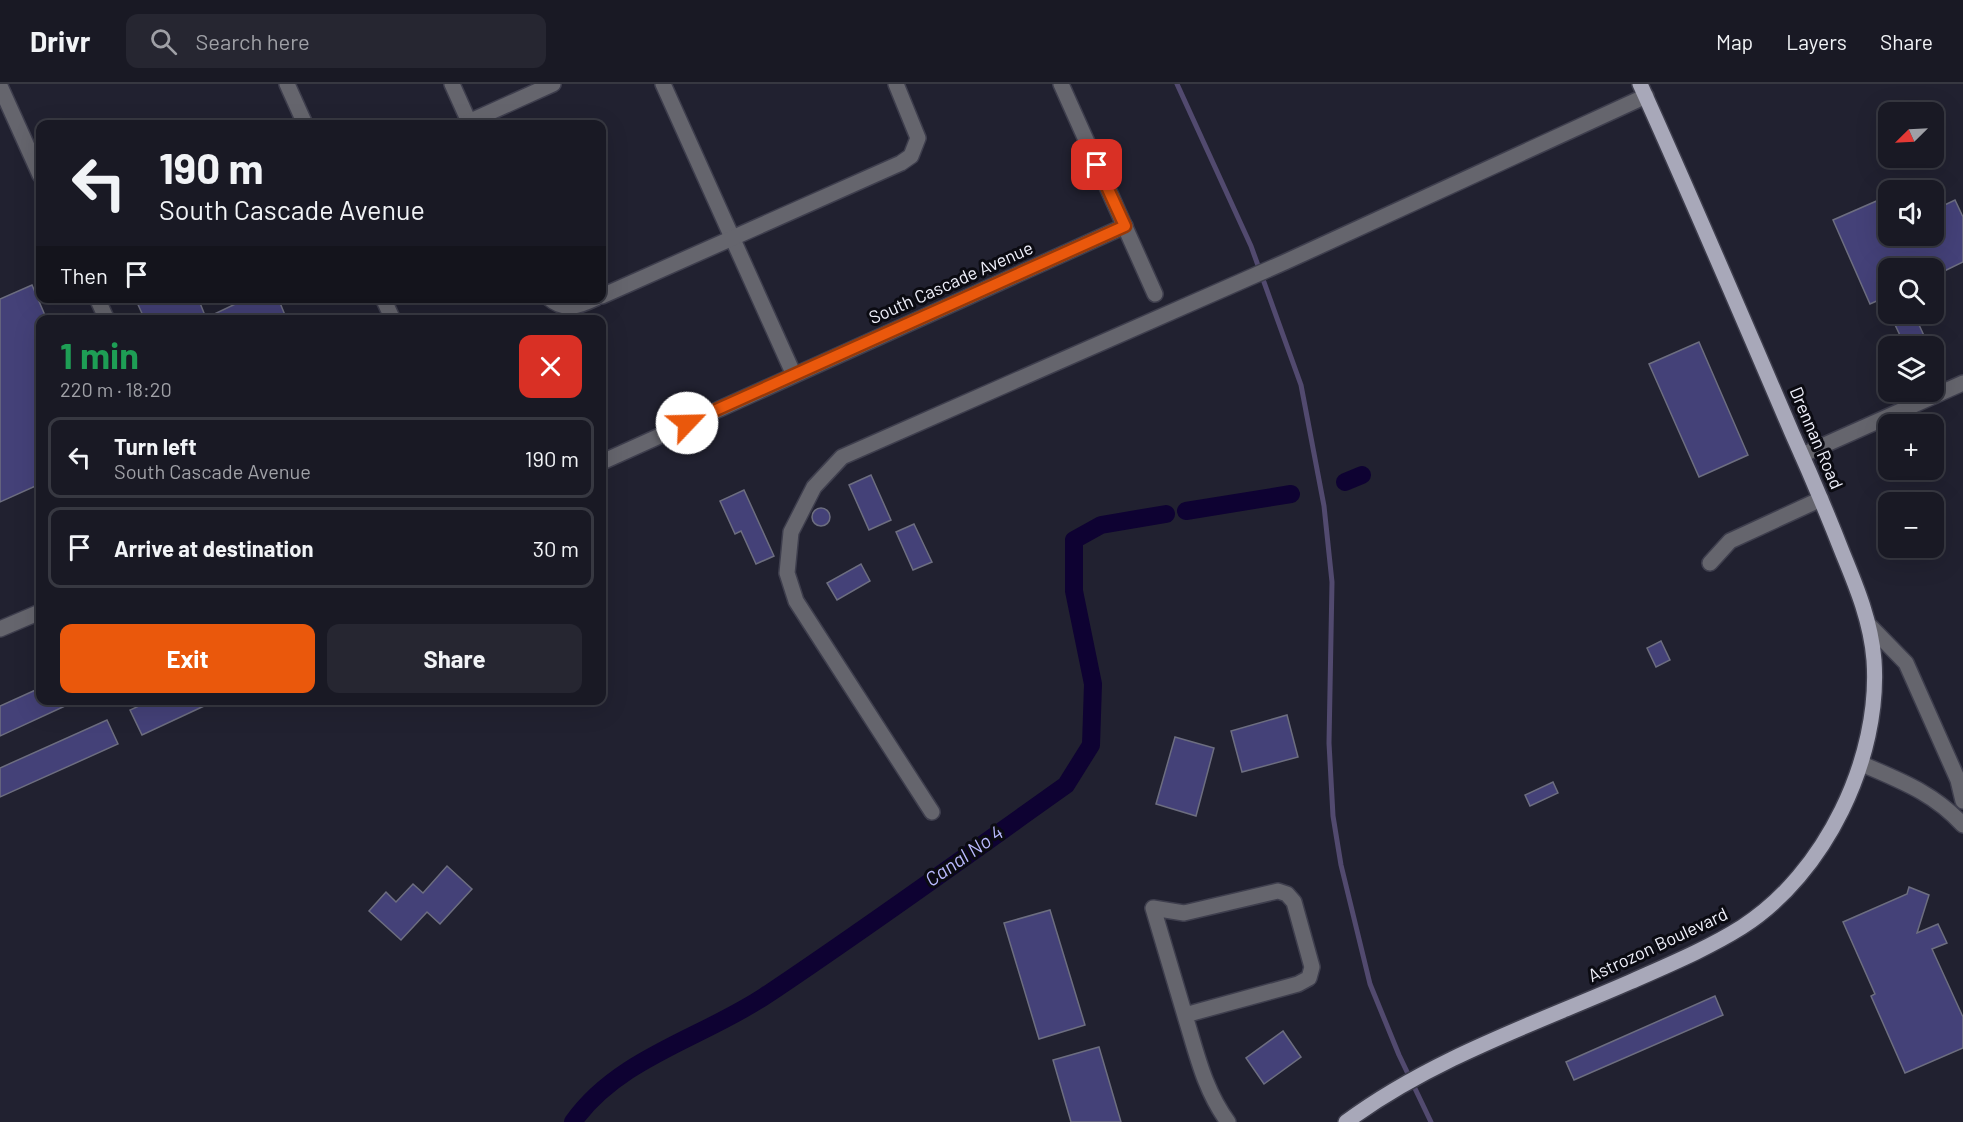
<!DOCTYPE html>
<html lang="en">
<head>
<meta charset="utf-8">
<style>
  :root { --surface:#191924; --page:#262631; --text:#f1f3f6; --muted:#9fa0a6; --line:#373841; --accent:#ea580c }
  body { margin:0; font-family:Barlow,sans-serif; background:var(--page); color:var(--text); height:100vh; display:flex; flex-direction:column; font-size:22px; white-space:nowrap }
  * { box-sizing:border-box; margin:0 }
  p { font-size:20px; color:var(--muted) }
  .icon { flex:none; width:33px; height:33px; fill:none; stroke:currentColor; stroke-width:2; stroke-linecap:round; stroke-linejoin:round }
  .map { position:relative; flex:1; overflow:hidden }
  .panel { position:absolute; left:36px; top:231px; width:570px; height:390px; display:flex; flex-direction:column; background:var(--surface); border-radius:12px; box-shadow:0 6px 24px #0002,0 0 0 2px var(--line) }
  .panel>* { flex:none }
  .top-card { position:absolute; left:36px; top:36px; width:570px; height:183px; border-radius:12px; box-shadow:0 6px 24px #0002,0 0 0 2px var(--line); background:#191924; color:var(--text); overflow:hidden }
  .needle { width:39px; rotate:246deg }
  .buttons { position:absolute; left:1878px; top:18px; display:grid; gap:12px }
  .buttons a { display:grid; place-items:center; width:66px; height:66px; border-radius:12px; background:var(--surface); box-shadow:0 6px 24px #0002,0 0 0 2px var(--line); font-size:30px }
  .pin { position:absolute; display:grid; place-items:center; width:51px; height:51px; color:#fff; margin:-26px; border-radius:12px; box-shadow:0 3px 9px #0006 }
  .me { position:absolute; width:66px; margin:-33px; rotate:66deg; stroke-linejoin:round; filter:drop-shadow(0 0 4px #0008) }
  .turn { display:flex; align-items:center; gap:21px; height:126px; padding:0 24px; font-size:27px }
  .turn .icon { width:78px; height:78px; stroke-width:2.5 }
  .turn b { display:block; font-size:42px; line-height:51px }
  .then { display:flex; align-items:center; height:57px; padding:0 24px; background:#0003; gap:12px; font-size:22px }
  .round { display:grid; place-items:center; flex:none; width:63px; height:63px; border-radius:12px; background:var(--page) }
  .summary { display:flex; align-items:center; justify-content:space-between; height:102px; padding:0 24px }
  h1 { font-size:36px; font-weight:700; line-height:45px; color:#1e9e55 }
  .action { display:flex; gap:12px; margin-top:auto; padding:12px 24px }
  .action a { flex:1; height:69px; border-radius:12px; background:var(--accent); color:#fff; font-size:24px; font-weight:700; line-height:69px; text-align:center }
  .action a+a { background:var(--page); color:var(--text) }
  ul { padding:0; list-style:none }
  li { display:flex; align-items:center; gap:18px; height:81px; margin:0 12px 9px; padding:0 12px; border:3px solid var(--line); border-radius:12px }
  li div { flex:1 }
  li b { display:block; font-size:22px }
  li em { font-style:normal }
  header { display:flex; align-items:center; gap:36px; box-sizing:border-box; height:84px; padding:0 30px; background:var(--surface); border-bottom:2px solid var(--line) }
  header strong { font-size:28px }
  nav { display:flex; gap:33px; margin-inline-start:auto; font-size:21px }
  .search { width:420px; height:54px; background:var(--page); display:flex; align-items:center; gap:15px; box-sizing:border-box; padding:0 21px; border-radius:12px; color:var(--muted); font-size:22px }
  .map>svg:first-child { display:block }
</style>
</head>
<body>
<header>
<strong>Drivr</strong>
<div class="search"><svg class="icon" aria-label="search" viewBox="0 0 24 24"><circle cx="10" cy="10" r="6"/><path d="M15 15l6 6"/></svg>Search here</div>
<nav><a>Map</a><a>Layers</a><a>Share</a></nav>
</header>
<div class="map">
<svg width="1963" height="1038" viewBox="0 0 1963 1038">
  <rect width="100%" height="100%" fill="#212130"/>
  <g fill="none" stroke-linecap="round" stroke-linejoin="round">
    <!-- stream -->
    <path stroke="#524a6f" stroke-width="5" d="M 1177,0 L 1251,162 L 1301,301 L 1324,422 L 1332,498 L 1329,659 L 1333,732 L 1341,781 L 1370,900 L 1399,971 L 1431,1038"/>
    <!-- canal -->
    <g stroke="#0e0232" stroke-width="18">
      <path d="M 1345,398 L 1362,391"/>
      <path d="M 1186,427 L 1291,410"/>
      <path d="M 573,1038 C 618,974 702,954 765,912 C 867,844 966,772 1066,701 L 1091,661 L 1093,600 L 1074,507 L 1074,456 L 1101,441 L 1166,430"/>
    </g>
  </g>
  <!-- building -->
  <g fill="#444178" stroke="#6d6e80" stroke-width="1.5">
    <path d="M 1888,112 L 1888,152 L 1934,152 L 1934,126 L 1955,116 L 1963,133 L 1963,178 L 1934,192 L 1934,184 L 1888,184 L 1888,212 L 1870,220 L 1833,136 Z"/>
    <path d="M 32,201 L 47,236 L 40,236 L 40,400 L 0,418 L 0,215 Z"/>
    <path d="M 135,214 L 198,214 L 206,234 L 248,214 L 278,214 L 287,236 L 145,236 Z"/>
    <path d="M 1890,230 L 1914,230 L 1926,256 L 1905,262 Z"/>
    <path d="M 1699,258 L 1748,371 L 1699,393 L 1649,280 Z"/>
    <path d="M 871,391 L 891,436 L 869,446 L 849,401 Z"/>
    <path d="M 744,406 L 774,472 L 756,480 L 741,447 L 735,450 L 720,417 Z"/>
    <circle cx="821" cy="433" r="9"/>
    <path d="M 914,440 L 932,478 L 913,486 L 896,448 Z"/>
    <path d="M 861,480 L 870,497 L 837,516 L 827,499 Z"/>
    <path d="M 1661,557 L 1670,576 L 1656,583 L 1647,564 Z"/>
    <path d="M 40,604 L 40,616 L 78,616 L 0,652 L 0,622 Z"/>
    <path d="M 152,616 L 217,616 L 142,651 L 130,626 Z"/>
    <path d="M 1287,631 L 1298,673 L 1242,688 L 1231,647 Z"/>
    <path d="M 107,636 L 118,660 L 0,713 L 0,684 Z"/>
    <path d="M 1175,653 L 1214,664 L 1196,732 L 1156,720 Z"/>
    <path d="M 1553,698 L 1558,709 L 1530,722 L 1525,711 Z"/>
    <path d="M 447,782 L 472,805 L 440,840 L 427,828 L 401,856 L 369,827 L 386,808 L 396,818 L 413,800 L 423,809 Z"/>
    <path d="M 1909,803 L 1929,811 L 1917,849 L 1938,840 L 1947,859 L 1932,865 L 1963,933 L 1963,964 L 1905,989 L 1871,912 L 1875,910 L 1843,838 L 1907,810 Z"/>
    <path d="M 1050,826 L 1085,941 L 1039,955 L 1004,839 Z"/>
    <path d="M 1715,912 L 1723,931 L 1574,996 L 1566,978 Z"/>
    <path d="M 1283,947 L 1301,973 L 1264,1000 L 1246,974 Z"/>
    <path d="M 1099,963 L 1121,1038 L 1071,1038 L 1053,976 Z"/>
  </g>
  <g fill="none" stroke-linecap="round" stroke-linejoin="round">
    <!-- minor casing -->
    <g stroke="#3e3e4d" stroke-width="18">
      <g id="minor">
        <path d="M 287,0 L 305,40"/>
        <path d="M 452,0 L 470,40"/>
        <path d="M 663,0 L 794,291"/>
        <path d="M 1061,0 L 1155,210"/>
        <path d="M 0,2 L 40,91"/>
        <path d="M 464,40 L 553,0"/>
        <path d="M 602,212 L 901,79 L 911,72 L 918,54 L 896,0"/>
        <path d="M 97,214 L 107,236"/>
        <path d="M 383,214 L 393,236"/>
        <path d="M 549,214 C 565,228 579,222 596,214"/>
        <path d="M 1802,371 L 1963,299"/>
        <path d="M 602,378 L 1125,142"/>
        <path d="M 1710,479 L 1730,457 L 1821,415"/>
        <path d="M 1869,541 L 1906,579 L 1958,696 L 1963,717"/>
        <path d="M 0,545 L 40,528"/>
        <path d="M 1862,680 C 1901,697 1934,709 1963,741"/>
        <path d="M 932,728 L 796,517 L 787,489 L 791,448 L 814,403 L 842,373 L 1285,178 L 1646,12"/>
        <path d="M 1185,931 L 1298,900 L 1309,894 L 1312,883 L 1294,818 L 1287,810 L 1278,807 L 1184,829 L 1153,824 C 1164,861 1175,898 1186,935 C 1197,971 1205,1007 1228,1038"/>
      </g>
    </g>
    <!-- major casing -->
    <g stroke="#3e3e4d" stroke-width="18">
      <path id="major" d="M 1346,1038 C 1431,975 1534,940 1630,898 C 1668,881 1707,865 1742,843 C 1825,790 1881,674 1874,576 C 1871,538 1857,504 1843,470 C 1827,429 1810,389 1792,349 C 1742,232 1692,115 1640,0"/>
    </g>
    <!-- minor -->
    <use href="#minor" stroke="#65656d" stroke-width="15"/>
    <!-- major -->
    <use href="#major" stroke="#a8a8b9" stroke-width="15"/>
  </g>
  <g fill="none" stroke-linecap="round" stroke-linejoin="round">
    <!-- route casing -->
    <g stroke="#983908" stroke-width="15">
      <path id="route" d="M 687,339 L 1125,142 L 1097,81"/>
    </g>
    <!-- route -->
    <use href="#route" stroke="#ea580c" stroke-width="10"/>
  </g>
  <g text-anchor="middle" stroke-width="6" stroke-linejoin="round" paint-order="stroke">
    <!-- street labels -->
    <g font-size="18" fill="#f0f1fc" stroke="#0b0b12">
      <text transform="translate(951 199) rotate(-24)" y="6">South Cascade Avenue</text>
      <text transform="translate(1816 354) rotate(67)" y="6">Drennan Road</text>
      <text transform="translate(1658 861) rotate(-25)" y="6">Astrozon Boulevard</text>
    </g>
    <!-- water labels -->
    <g font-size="20" font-style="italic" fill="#b8b8fc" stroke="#0b0b12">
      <text transform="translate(964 772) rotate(-35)" y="7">Canal No 4</text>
    </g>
  </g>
</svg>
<div class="buttons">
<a><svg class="needle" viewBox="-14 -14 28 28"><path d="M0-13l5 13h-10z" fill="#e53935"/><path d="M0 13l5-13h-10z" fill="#9fa0a6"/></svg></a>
<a><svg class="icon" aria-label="sound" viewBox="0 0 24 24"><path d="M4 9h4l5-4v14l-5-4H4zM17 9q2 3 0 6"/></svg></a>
<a><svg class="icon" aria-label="search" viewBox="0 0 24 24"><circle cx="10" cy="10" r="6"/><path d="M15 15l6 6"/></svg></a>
<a><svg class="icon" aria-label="layers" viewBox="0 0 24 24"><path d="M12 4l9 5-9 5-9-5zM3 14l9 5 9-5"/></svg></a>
<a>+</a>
<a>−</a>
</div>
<div class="pin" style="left:1097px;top:81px;background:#d93025"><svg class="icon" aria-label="arrive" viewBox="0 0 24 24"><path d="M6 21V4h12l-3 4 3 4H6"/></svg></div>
<svg class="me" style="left:687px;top:339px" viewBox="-20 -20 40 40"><circle r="19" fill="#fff"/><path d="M0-13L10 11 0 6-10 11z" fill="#ea580c"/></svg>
<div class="top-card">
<div class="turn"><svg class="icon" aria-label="left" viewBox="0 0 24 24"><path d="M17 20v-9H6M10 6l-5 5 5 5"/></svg><div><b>190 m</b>South Cascade Avenue</div></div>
<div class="then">Then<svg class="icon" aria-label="arrive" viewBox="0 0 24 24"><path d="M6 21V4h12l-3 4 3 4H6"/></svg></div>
</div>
<section class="panel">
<div class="summary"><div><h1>1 min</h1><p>220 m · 18:20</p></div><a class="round" style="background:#d93025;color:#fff"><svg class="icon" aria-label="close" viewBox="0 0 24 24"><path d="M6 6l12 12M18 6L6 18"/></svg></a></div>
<ul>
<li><svg class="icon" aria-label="left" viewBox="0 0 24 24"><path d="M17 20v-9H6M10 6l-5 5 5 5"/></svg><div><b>Turn left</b><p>South Cascade Avenue</p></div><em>190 m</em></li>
<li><svg class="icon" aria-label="arrive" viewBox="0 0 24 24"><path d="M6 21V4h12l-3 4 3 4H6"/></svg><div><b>Arrive at destination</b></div><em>30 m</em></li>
</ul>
<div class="action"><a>Exit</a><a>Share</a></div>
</section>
</div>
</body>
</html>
